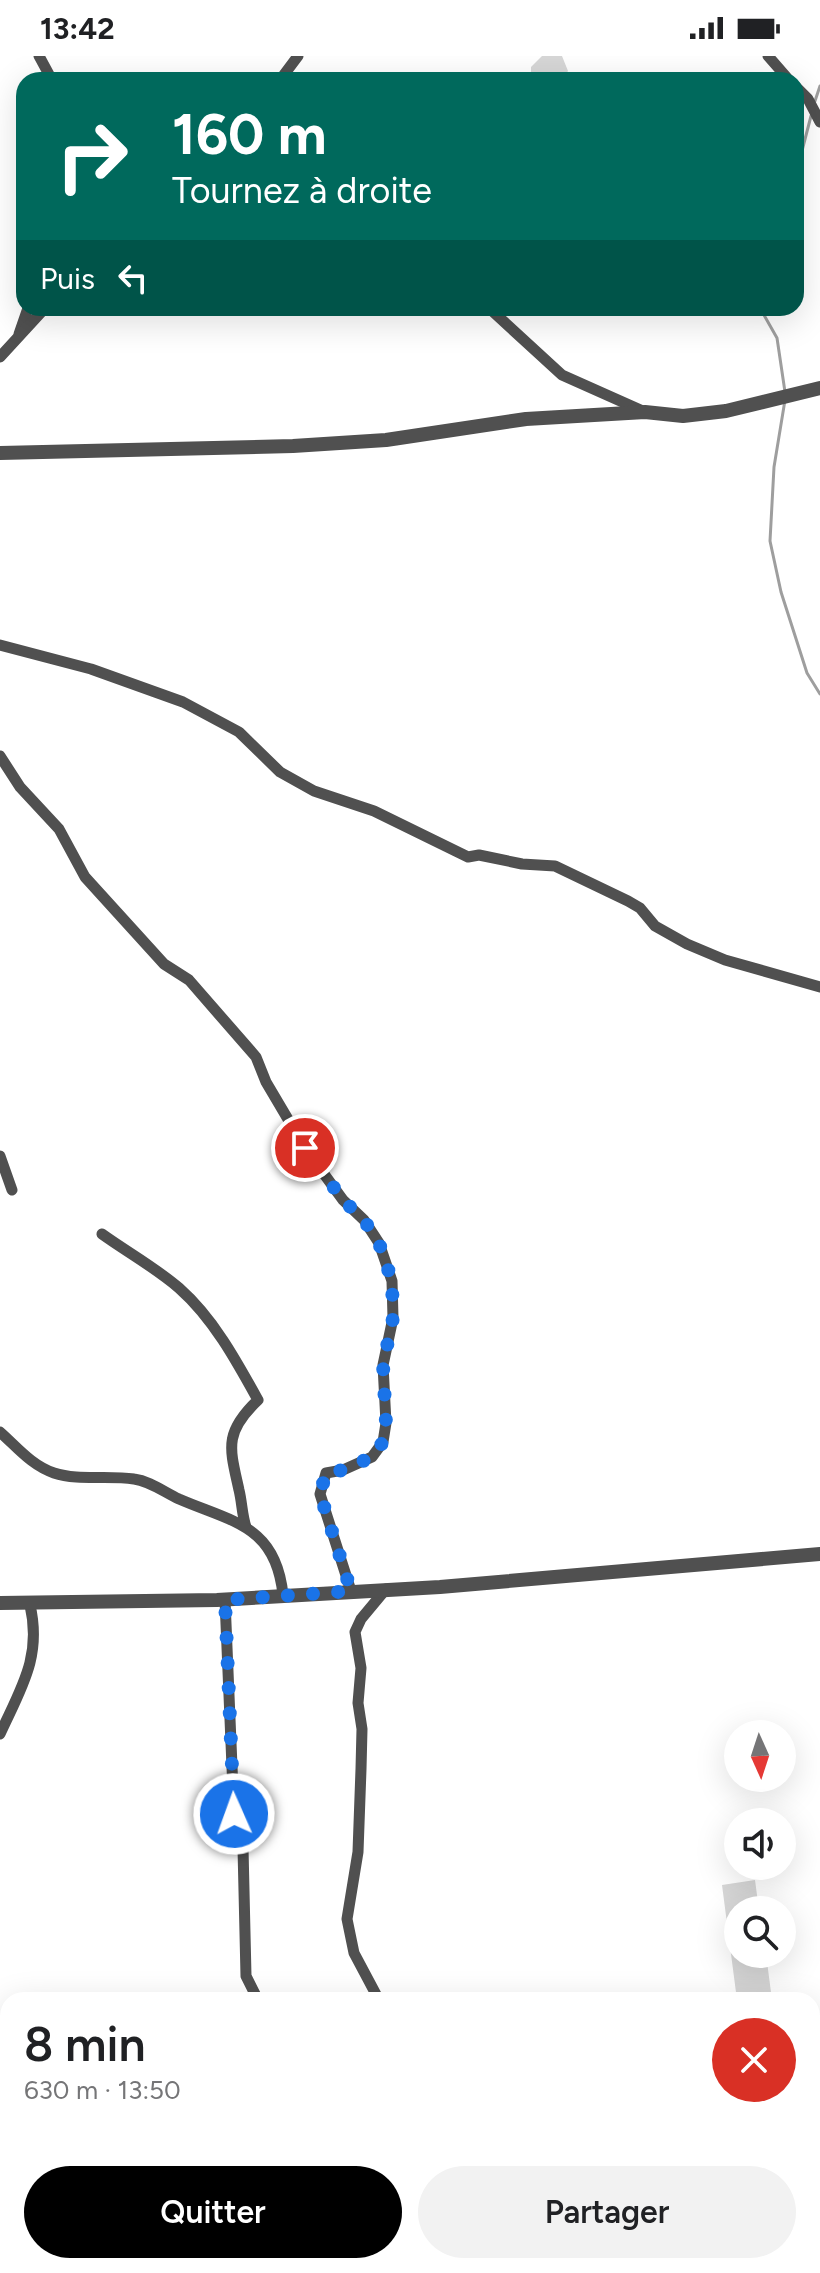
<!DOCTYPE html>
<html lang="fr">
<head>
<meta charset="utf-8">
<style>
  :root { --surface:#fff; --page:#f2f2f2; --text:#202124; --muted:#757577; --accent:#000 }
  body { margin:0; font-family:Figtree,sans-serif; background:var(--page); color:var(--text); height:100vh; display:flex; flex-direction:column; font-size:30px; white-space:nowrap }
  * { box-sizing:border-box; margin:0 }
  p { font-size:26px; color:var(--muted) }
  .icon { flex:none; width:44px; height:44px; fill:none; stroke:currentColor; stroke-width:2; stroke-linecap:round; stroke-linejoin:round }
  .map { position:relative; flex:1; overflow:hidden }
  .details { position:absolute; left:0px; top:1936px; width:820px; height:282px; display:flex; flex-direction:column; background:var(--surface); border-radius:24px 24px 0 0; box-shadow:0 8px 32px #0002 }
  .details>* { flex:none }
  .guide { position:absolute; left:16px; top:16px; width:788px; height:244px; border-radius:24px; box-shadow:0 8px 32px #0002; background:#00695c; color:#fff; overflow:hidden }
  .needle { width:52px; rotate:177deg }
  .tools { position:absolute; left:724px; top:1664px; display:grid; gap:16px }
  .tools a { display:grid; place-items:center; width:72px; height:72px; border-radius:50%; background:var(--surface); box-shadow:0 8px 32px #0002; font-size:40px }
  .pin { position:absolute; display:grid; place-items:center; width:68px; height:68px; color:#fff; margin:-34px; border:4px solid #fff; border-radius:50%; box-shadow:0 2px 8px #0007 }
  .me { position:absolute; width:88px; margin:-44px; rotate:358deg; stroke-linejoin:round; filter:drop-shadow(0 0 6px #0008) }
  .turn { display:flex; align-items:center; gap:28px; height:168px; padding:0 24px; font-size:36px }
  .turn .icon { width:104px; height:104px; stroke-width:2.5 }
  .turn b { display:block; font-size:56px; line-height:68px }
  .then { display:flex; align-items:center; height:76px; padding:0 24px; background:#0003; gap:16px; font-size:30px }
  .round { display:grid; place-items:center; flex:none; width:84px; height:84px; border-radius:42px; background:var(--page) }
  .overview { display:flex; align-items:center; justify-content:space-between; height:136px; padding:0 24px }
  h1 { font-size:48px; font-weight:600; line-height:60px }
  .cta { display:flex; gap:16px; margin-top:auto; padding:16px 24px }
  .cta a { flex:1; height:92px; border-radius:48px; background:var(--accent); color:#fff; font-size:32px; font-weight:600; line-height:92px; text-align:center }
  .cta a+a { background:var(--page); color:var(--text) }
  .status { display:flex; justify-content:space-between; align-items:center; height:56px; padding:0 40px; background:var(--surface); direction:ltr }
  .status svg { height:22px; fill:currentColor }
  .map>svg:first-child { display:block }
</style>
</head>
<body>
<div class="status"><b>13:42</b><svg viewBox="0 0 49 12"><path d="M0 12V9h3v3zM5 12V6h3v6zM10 12V3h3v9zM15 12V0h3v12zM26 1h20v11H26zM47 4h2v5h-2z"/></svg></div>
<div class="map">
<svg width="820" height="2217" viewBox="0 0 820 2217">
  <rect width="100%" height="100%" fill="#fff"/>
  <!-- green -->
  <g fill="#d7d7d7">
    <path d="M 542,0 L 562,0 L 568,15 L 562,24 L 531,24 L 531,11 Z"/>
    <path d="M 755,1824 L 759,1854 L 738,1854 L 738,1898 L 766,1898 L 772,1944 L 737,1944 L 722,1829 Z"/>
  </g>
  <g fill="none" stroke-linecap="round" stroke-linejoin="round">
    <!-- stream -->
    <g stroke="#9e9e9e" stroke-width="3">
      <path d="M 815,45 L 820,30"/>
      <path d="M 796,118 L 811,60"/>
      <path d="M 760,252 L 777,282 L 785,336"/>
      <path d="M 785,344 L 774,411 L 770,485 L 781,536 L 807,617 L 820,638"/>
    </g>
    <!-- minor -->
    <g stroke="#505050" stroke-width="11">
      <path d="M 39,0 L 52,24"/>
      <path d="M 768,0 L 789,24"/>
      <path d="M 280,24 L 298,0"/>
      <path d="M 796,31 L 808,43 L 820,66"/>
      <path d="M 489,252 L 562,319 L 645,356"/>
      <path d="M 19,278 L 28,252"/>
      <path d="M 0,301 L 45,252"/>
      <path d="M 0,589 L 91,613 L 183,646 L 239,676 L 280,716 L 314,735 L 374,755 L 468,801 L 479,799 L 522,808 L 555,810 L 628,845 L 640,852 L 655,870 L 687,888 L 725,904 L 820,931"/>
      <path d="M 0,700 L 20,731 L 59,773 L 85,821 L 164,908 L 189,924 L 256,1001 L 266,1026 L 305,1092 L 343,1144 L 364,1164 L 379,1187 L 392,1225 L 393,1262 L 383,1309 L 386,1367 L 383,1386 L 372,1401 L 343,1414 L 326,1417 L 320,1438 L 351,1535"/>
      <path d="M 0,1100 L 12,1134"/>
      <path d="M 102,1178 C 127,1196 156,1212 179,1232 C 213,1262 236,1304 258,1344 C 223,1377 230,1393 239,1434 C 242,1446 242,1459 246,1471"/>
      <path d="M 0,1376 C 17,1391 31,1409 54,1417 C 78,1425 108,1419 134,1423 C 150,1425 164,1436 179,1443 C 232,1466 276,1469 283,1539"/>
      <path d="M 225,1544 L 234,1758 L 243,1792 L 246,1920 L 258,1944"/>
      <path d="M 0,1678 C 21,1632 42,1601 30,1549"/>
      <path d="M 379,1944 L 354,1897 L 347,1863 L 358,1796 L 361,1713 L 362,1673 L 358,1647 L 361,1612 L 355,1576 L 361,1563 L 386,1533"/>
      <path d="M 812,2006 L 820,2005"/>
      <path d="M 812,2074 L 820,2073"/>
      <path d="M 812,2147 L 820,2147"/>
      <path d="M 0,2205 L 8,2205"/>
      <path d="M 114,2210 L 278,2217"/>
      <path d="M 485,2210 L 487,2217"/>
      <path d="M 636,2210 L 638,2217"/>
    </g>
    <!-- tertiary -->
    <g stroke="#505050" stroke-width="14">
      <path d="M 0,397 L 293,390 L 386,384 L 526,363 L 645,356 L 683,360 L 726,355 L 820,332"/>
      <path d="M 0,1547 L 217,1544 L 440,1531 L 820,1498"/>
    </g>
  </g>
  <g fill="none" stroke-linecap="round" stroke-linejoin="round">
    <!-- route -->
    <path stroke="#1a73e8" stroke-width="14" stroke-dasharray="0 25.2" d="M 234,1758 L 225,1544 L 351,1535 L 320,1438 L 326,1417 L 343,1414 L 372,1401 L 383,1386 L 386,1367 L 383,1309 L 393,1262 L 392,1225 L 379,1187 L 364,1164 L 343,1144 L 305,1092"/>
  </g>
</svg>
<div class="tools">
<a><svg class="needle" viewBox="-14 -14 28 28"><path d="M0-13l5 13h-10z" fill="#e53935"/><path d="M0 13l5-13h-10z" fill="#757577"/></svg></a>
<a><svg class="icon" aria-label="sound" viewBox="0 0 24 24"><path d="M4 9h4l5-4v14l-5-4H4zM17 9q2 3 0 6"/></svg></a>
<a><svg class="icon" aria-label="search" viewBox="0 0 24 24"><circle cx="10" cy="10" r="6"/><path d="M15 15l6 6"/></svg></a>
</div>
<div class="pin" style="left:305px;top:1092px;background:#d93025"><svg class="icon" aria-label="arrive" viewBox="0 0 24 24"><path d="M6 21V4h12l-3 4 3 4H6"/></svg></div>
<svg class="me" style="left:234px;top:1758px" viewBox="-20 -20 40 40"><circle r="17" fill="#1a73e8" stroke="#fff" stroke-width="3"/><path d="M0-11L8 9 0 5-8 9z" fill="#fff"/></svg>
<div class="guide">
<div class="turn"><svg class="icon" aria-label="right" viewBox="0 0 24 24"><path d="M7 20v-9h11M14 6l5 5-5 5"/></svg><div><b>160 m</b>Tournez à droite</div></div>
<div class="then">Puis<svg class="icon" aria-label="left" viewBox="0 0 24 24"><path d="M17 20v-9H6M10 6l-5 5 5 5"/></svg></div>
</div>
<section class="details">
<div class="overview"><div><h1>8 min</h1><p>630 m · 13:50</p></div><a class="round" style="background:#d93025;color:#fff"><svg class="icon" aria-label="close" viewBox="0 0 24 24"><path d="M6 6l12 12M18 6L6 18"/></svg></a></div>
<div class="cta"><a>Quitter</a><a>Partager</a></div>
</section>
</div>
</body>
</html>
